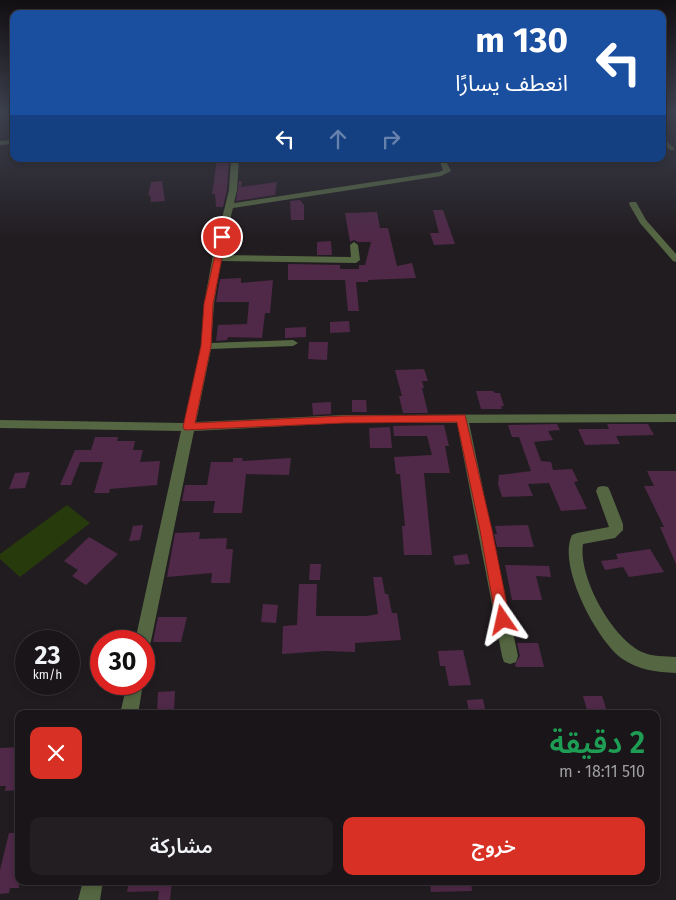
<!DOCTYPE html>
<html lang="ar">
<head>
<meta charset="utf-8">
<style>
  :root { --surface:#191518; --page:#221e21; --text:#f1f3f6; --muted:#9f9fa2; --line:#373437; --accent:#d93025 }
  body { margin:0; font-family:"Fira Sans","Noto Sans Arabic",sans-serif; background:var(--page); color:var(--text); direction:rtl; height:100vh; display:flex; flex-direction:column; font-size:19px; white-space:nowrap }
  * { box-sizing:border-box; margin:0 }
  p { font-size:16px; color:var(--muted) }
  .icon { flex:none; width:28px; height:28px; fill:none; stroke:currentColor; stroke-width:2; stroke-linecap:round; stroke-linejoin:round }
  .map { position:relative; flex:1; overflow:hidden; direction:ltr }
  .drawer { position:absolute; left:15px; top:710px; width:645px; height:175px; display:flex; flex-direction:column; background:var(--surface); border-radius:10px; box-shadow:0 2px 8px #0003,0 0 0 1px var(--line); direction:rtl }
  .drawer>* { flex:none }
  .banner { position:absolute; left:10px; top:10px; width:656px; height:152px; border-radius:10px; box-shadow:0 2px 8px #0003,0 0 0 1px var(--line); direction:rtl; background:#1a4fa0; color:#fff; overflow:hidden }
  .speed { position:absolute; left:15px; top:630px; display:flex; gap:10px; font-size:25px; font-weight:700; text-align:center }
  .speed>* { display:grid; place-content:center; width:65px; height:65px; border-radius:50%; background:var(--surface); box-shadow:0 2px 8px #0003,0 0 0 1px var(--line); line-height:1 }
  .speed small { font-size:12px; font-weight:400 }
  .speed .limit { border:8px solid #d22; background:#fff; color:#111 }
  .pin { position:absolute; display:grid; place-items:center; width:42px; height:42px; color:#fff; margin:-21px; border:2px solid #fff; border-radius:50%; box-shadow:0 1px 5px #0007 }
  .me { position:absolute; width:55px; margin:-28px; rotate:349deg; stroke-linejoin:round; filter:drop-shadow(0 0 4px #0008) }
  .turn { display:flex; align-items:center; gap:18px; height:105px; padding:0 15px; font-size:22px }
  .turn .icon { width:65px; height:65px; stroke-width:2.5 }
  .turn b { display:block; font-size:35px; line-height:42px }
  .lanes { display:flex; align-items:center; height:48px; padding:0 15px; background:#0003; justify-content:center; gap:25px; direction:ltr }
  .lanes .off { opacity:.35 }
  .round { display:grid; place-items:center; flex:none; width:52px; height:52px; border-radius:10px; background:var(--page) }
  .summary { display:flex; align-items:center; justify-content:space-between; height:85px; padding:0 15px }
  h1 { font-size:30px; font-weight:600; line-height:38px; color:#1e9e55 }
  .primary-button { display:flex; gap:10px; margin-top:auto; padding:10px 15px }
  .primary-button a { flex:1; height:58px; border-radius:10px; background:var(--accent); color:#fff; font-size:20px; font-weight:600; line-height:58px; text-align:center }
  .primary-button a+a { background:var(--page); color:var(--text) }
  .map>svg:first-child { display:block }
</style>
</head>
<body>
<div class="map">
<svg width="676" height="900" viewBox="0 0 676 900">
  <rect width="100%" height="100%" fill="#211c20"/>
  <!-- green -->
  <path fill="#273a0c" d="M 67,505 L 90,523 L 20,577 L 0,559 L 0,554 Z"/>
  <!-- building -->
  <g fill="#502948">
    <path d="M 217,159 L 229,159 L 227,190 L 223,207 L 216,207 L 215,194 L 212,194 Z"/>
    <path d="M 162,181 L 165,201 L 151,202 L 150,195 L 148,195 L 151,182 Z"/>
    <path d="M 239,181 L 242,181 L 241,187 L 277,182 L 275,195 L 236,201 Z"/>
    <path d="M 300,200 L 304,205 L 304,220 L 291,220 L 290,201 Z"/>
    <path d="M 433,210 L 443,210 L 455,244 L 434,245 L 430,233 L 439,233 Z"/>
    <path d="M 377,212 L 380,228 L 388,228 L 397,266 L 412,263 L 416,278 L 368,280 L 368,282 L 356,282 L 359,311 L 348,311 L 345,280 L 288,280 L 288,264 L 340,265 L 340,269 L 359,269 L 359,265 L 365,265 L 371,242 L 358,242 L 354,240 L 350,242 L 345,213 Z"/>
    <path d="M 331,241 L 332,255 L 317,255 L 317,242 Z"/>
    <path d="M 241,278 L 241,283 L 273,280 L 270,313 L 265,313 L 262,338 L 228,337 L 227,340 L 216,341 L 218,325 L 247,324 L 249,302 L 216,302 L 220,279 Z"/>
    <path d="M 349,321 L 350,332 L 330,333 L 330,322 Z"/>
    <path d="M 306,327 L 306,337 L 285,338 L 285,328 Z"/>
    <path d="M 309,342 L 328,342 L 327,360 L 308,359 Z"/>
    <path d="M 424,369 L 428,381 L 422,381 L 424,388 L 422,388 L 428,413 L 403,413 L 399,396 L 402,396 L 395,370 Z"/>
    <path d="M 476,391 L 493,391 L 495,393 L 500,393 L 504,406 L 501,406 L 502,409 L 481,409 Z"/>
    <path d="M 352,400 L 366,400 L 367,412 L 352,412 Z"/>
    <path d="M 331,402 L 331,414 L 313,415 L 312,403 Z"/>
    <path d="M 557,424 L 560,430 L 548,431 L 553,440 L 534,442 L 541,461 L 551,462 L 553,470 L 572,469 L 578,481 L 574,482 L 587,509 L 561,511 L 549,483 L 528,484 L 533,496 L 502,497 L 498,484 L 499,475 L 531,471 L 519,437 L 512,437 L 508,425 Z"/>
    <path d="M 607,424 L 648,424 L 654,435 L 616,436 L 620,444 L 585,445 L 578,429 L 609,429 Z"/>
    <path d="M 444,425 L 449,446 L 445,446 L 450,473 L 424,473 L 432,555 L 404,555 L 402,526 L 405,526 L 400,474 L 396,474 L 394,457 L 432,455 L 427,436 L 394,436 L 393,426 Z"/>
    <path d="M 390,427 L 392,448 L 370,448 L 369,428 Z"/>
    <path d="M 95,437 L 118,437 L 117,441 L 135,441 L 133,450 L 143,450 L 140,462 L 160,461 L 157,485 L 110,489 L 109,493 L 94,493 L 103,462 L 80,462 L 71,485 L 60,485 L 75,450 L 91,450 Z"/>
    <path d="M 233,458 L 243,458 L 242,461 L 291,458 L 289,475 L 246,474 L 242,513 L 213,513 L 215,501 L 182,501 L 185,485 L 207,485 L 211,462 L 233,462 Z"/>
    <path d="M 647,471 L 676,471 L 676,564 L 660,527 L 664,527 L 644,486 L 654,486 Z"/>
    <path d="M 30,472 L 25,488 L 9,489 L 15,473 Z"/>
    <path d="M 143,525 L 140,540 L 129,541 L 133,526 Z"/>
    <path d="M 528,525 L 534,547 L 497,547 L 494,534 L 497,534 L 495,526 Z"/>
    <path d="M 200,532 L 199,539 L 227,538 L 226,549 L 233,549 L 230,583 L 211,583 L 212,573 L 167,577 L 175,533 Z"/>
    <path d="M 89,537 L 118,554 L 86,585 L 72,576 L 78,570 L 64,561 Z"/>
    <path d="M 650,549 L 664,572 L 629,577 L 623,567 L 605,570 L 601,561 L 618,559 L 616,554 Z"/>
    <path d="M 467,554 L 470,564 L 455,565 L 453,556 Z"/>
    <path d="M 310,564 L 321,564 L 320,580 L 309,580 Z"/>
    <path d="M 505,565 L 549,566 L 551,577 L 536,576 L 542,600 L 512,600 Z"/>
    <path d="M 373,577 L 382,577 L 385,594 L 388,594 L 392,613 L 397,613 L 401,640 L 355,643 L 355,652 L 325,651 L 282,654 L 283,626 L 297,625 L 299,584 L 317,584 L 316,616 L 367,616 L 378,614 Z"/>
    <path d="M 263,604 L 278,605 L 276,623 L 261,622 Z"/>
    <path d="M 158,617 L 187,617 L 181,642 L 153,642 Z"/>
    <path d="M 517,643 L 538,643 L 544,667 L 516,667 L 515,664 L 520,656 Z"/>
    <path d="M 463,650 L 471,685 L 449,686 L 445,666 L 440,666 L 438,651 Z"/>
    <path d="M 175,691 L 174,714 L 157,714 L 158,692 Z"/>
    <path d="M 583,696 L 602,696 L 608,714 L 588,714 Z"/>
    <path d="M 483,699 L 486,714 L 469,714 L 467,700 Z"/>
    <path d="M 19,747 L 19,790 L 5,791 L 6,786 L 0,786 L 0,748 Z"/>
    <path d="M 9,833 L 19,833 L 19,888 L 10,888 L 9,893 L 0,894 L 0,870 Z"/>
    <path d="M 129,881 L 172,881 L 170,900 L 158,900 L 159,891 L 127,892 Z"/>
    <path d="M 430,881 L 471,881 L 472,891 L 431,892 Z"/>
  </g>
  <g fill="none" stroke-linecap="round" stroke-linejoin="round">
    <!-- minor -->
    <g fill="#556742" fill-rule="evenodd">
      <path d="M 662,137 L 674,148 L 674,150 L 670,150 L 662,143 Z"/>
      <path d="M 14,140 L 14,144 L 0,145 L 0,141 Z"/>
      <path d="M 231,159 L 239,159 L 237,190 L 234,203 L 439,172 L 443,170 L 439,159 L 445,159 L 451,171 L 441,176 L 233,208 L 221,255 L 351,257 L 350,245 L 354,242 L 358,245 L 360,260 L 356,263 L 221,261 L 214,304 L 211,343 L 293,340 L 298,343 L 293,346 L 211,349 L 196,422 L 344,415 L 676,414 L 676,422 L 469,423 L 518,656 L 516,662 L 510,664 L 504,662 L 502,656 L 457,423 L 344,423 L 194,431 L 151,641 L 149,646 L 144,648 L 144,641 L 135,641 L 181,431 L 0,428 L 0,420 L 184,423 L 201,346 L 204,304 L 213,255 L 229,190 Z"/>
      <path d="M 630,202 L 636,202 L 646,220 L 676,254 L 676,262 L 673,261 L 640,223 L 629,204 Z"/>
      <path d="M 603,486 L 608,487 L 610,491 L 623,524 L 623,530 L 615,538 L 583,544 C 578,577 612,638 642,652 C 652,657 665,656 676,657 L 676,673 C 656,672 638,670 621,658 C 596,639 557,565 572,535 L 577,533 L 609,527 L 596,491 L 598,487 Z"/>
      <path d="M 127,684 L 143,684 L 138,714 L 120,714 Z"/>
      <path d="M 83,881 L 103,881 L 100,900 L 78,900 Z"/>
    </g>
  </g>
  <!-- sky -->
  <linearGradient id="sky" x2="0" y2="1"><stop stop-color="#120f12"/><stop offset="0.47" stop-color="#3d404e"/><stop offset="1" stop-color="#3d404e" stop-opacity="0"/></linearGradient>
  <rect width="676" height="239" fill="url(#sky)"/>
  <!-- route -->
  <path fill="#d93025" stroke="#8d1f18" d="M 222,235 L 226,237 L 213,304 L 211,346 L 195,423 L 344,416 L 465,415 L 492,530 L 510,620 L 508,624 L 503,626 L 498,624 L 496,620 L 480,530 L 457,422 L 344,423 L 185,430 L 183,427 L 201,346 L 204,304 L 219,237 Z"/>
</svg>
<div class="speed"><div>23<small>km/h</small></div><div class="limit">30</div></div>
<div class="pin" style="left:222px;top:237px;background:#d93025"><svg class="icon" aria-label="arrive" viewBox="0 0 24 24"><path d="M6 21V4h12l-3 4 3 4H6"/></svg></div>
<svg class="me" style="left:503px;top:620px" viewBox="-20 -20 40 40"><path d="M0-17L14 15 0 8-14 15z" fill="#d93025" stroke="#fff" stroke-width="4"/></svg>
<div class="banner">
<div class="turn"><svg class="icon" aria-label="left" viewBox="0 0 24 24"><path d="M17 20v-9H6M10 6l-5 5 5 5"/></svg><div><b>130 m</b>انعطف يسارًا</div></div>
<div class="lanes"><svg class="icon" aria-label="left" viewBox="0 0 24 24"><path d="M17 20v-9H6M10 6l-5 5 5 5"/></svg><svg class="icon off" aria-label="ahead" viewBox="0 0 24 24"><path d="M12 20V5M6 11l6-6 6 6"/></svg><svg class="icon off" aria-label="right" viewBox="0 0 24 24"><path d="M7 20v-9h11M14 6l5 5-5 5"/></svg></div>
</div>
<section class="drawer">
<div class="summary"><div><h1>2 دقيقة</h1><p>510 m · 18:11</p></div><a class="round" style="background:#d93025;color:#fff"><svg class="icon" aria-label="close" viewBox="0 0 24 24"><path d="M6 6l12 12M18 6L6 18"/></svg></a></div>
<div class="primary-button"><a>خروج</a><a>مشاركة</a></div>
</section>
</div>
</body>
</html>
